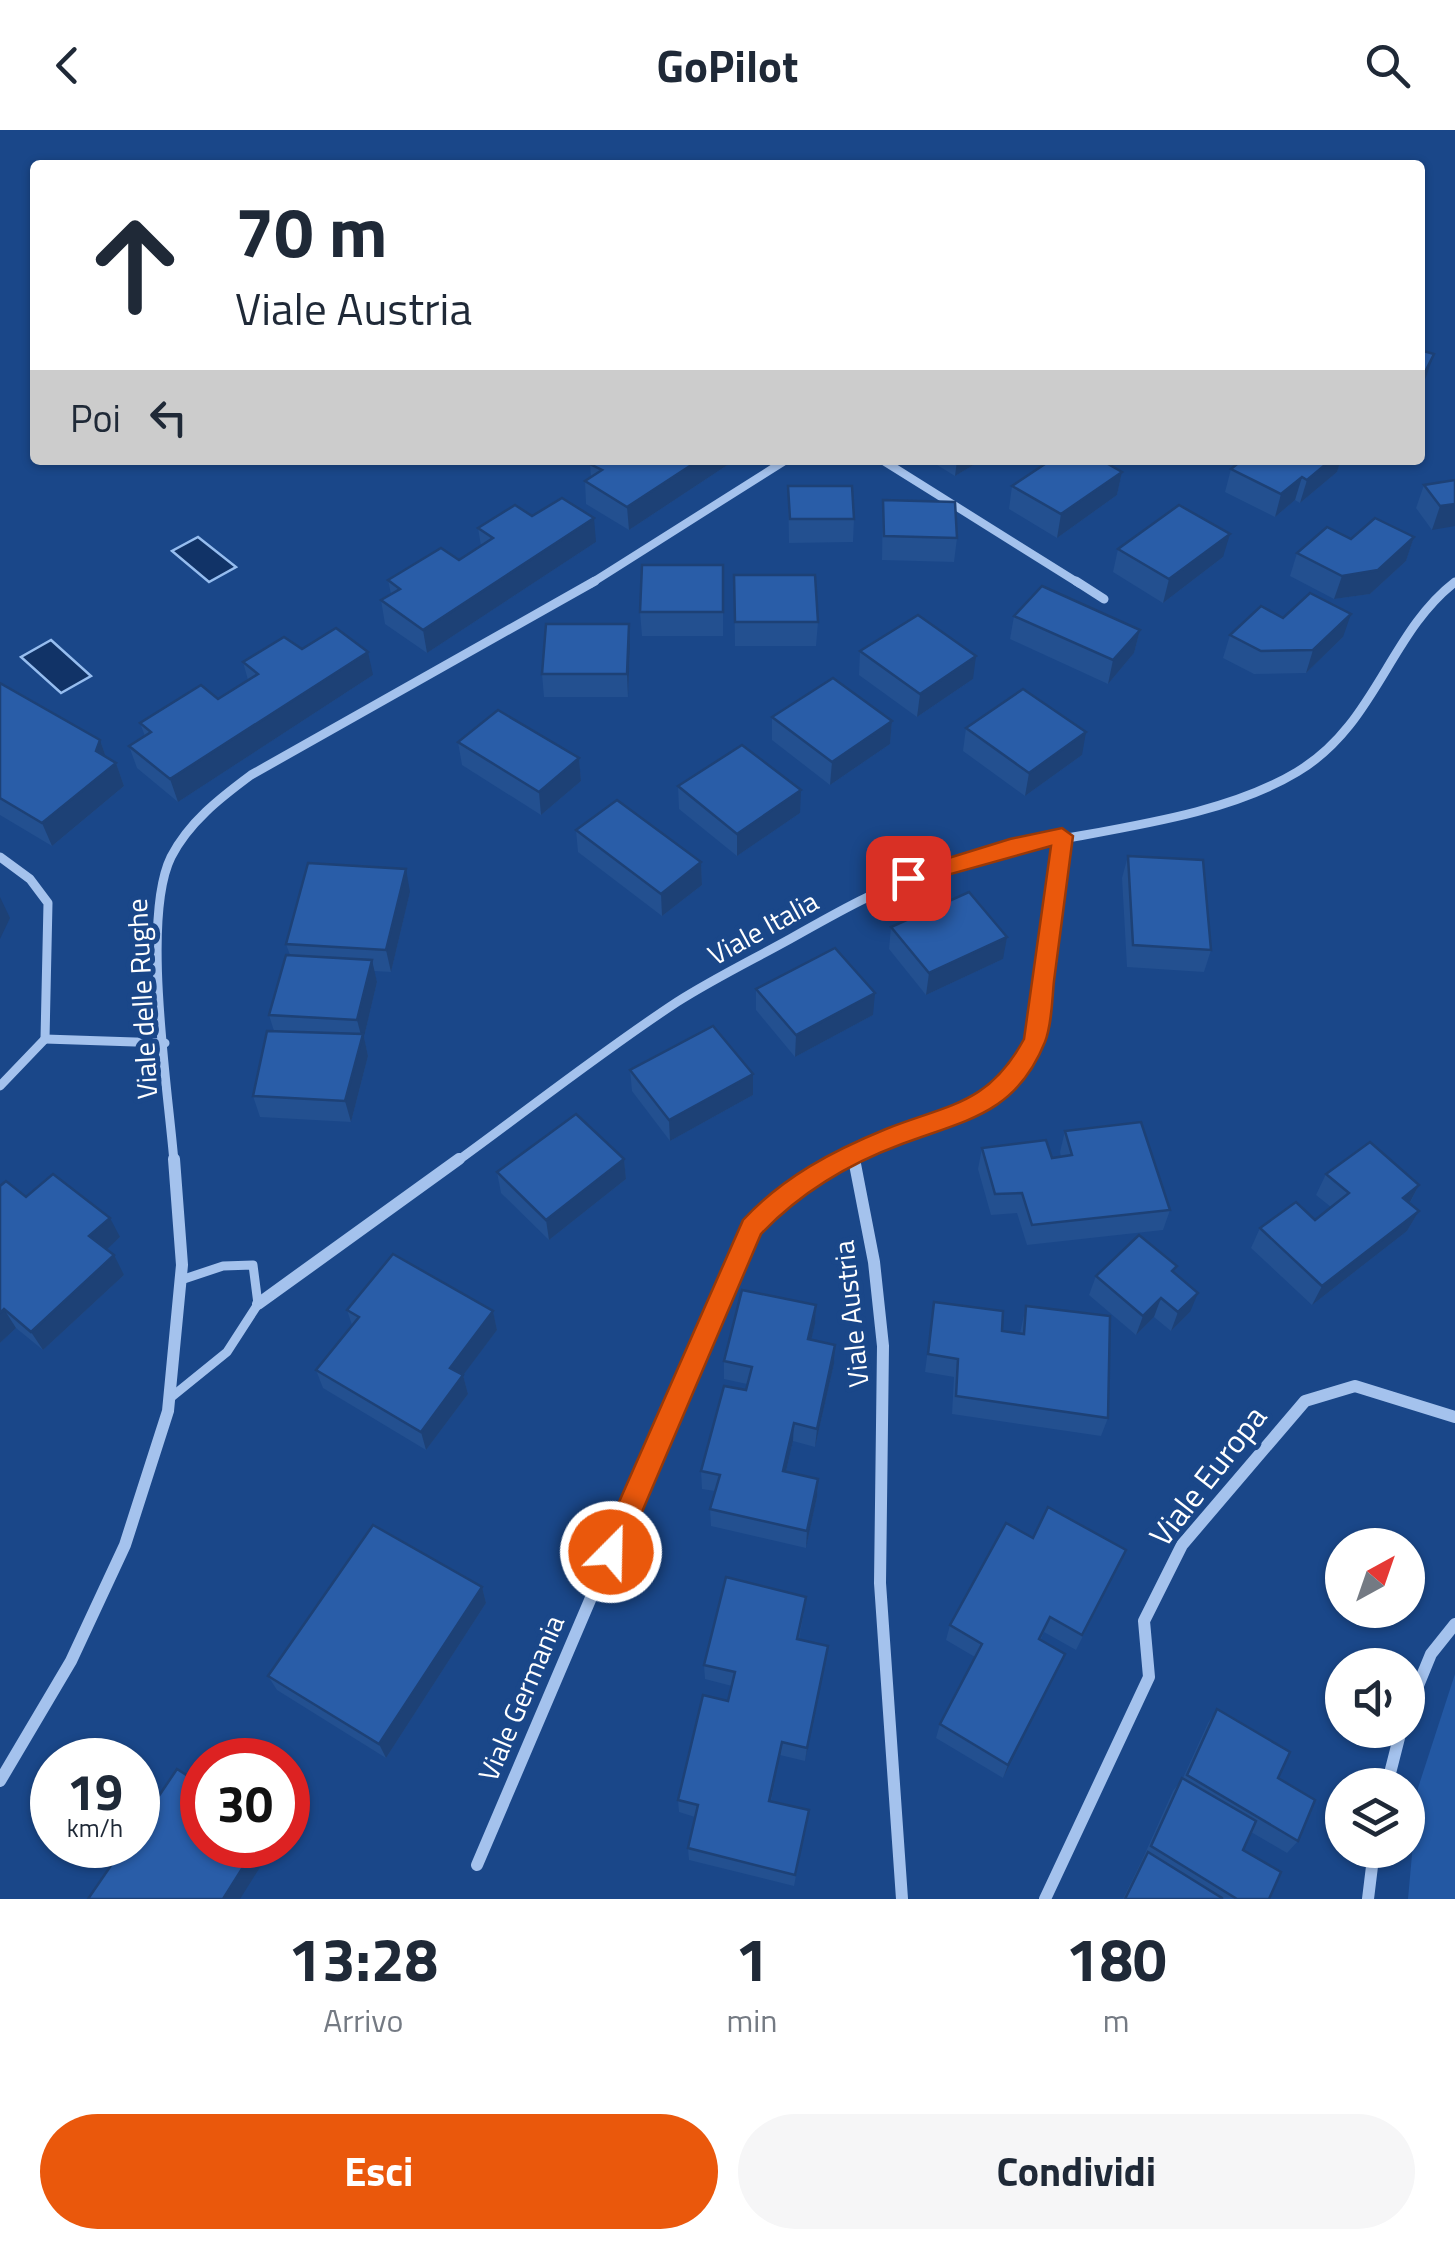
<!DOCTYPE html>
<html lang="it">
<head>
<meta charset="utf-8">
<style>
  :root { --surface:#fff; --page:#f6f6f7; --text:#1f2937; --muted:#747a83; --accent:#ea580c }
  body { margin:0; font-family:"Titillium Web",sans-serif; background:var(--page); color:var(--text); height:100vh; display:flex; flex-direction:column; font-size:38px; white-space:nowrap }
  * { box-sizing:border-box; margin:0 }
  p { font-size:32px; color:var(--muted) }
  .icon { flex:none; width:55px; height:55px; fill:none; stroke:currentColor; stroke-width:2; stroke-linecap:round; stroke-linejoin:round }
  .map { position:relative; height:1769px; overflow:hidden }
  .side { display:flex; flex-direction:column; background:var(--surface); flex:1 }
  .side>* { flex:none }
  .guide { position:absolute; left:30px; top:30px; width:1395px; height:305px; border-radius:10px; box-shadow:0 2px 8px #0004; background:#fff; color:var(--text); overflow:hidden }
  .needle { width:65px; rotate:40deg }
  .buttons { position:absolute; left:1325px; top:1398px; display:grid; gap:20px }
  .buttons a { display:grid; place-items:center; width:100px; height:100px; border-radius:50%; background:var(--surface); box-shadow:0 2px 8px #0004; font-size:50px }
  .speed { position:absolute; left:30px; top:1608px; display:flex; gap:20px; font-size:50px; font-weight:700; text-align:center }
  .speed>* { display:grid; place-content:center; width:130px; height:130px; border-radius:50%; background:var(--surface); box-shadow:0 2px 8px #0004; line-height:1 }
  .speed small { font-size:25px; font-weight:400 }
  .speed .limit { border:15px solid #d22; background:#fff; color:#111 }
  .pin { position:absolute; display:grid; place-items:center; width:85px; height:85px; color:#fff; margin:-42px; border-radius:20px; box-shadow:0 5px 15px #0006 }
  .me { position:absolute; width:110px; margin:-55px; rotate:23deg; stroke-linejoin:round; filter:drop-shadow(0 0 8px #0008) }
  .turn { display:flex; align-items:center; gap:35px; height:210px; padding:0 40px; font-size:45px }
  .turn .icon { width:130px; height:130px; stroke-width:2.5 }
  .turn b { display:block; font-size:70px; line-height:85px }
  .then { display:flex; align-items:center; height:95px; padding:0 40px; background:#0003; gap:20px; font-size:38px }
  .eta { display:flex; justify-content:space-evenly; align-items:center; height:170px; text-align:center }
  .eta b { font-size:60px; font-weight:700; line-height:70px }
  .button { display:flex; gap:20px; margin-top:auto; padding:20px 40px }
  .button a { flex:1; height:115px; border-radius:60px; background:var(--accent); color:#fff; font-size:40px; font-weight:700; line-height:115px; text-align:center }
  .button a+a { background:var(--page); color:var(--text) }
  header { display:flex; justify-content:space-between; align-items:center; height:130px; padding:0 40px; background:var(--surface); font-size:45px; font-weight:700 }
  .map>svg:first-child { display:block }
</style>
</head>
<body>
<header><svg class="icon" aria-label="back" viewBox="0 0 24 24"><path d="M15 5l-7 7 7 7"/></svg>GoPilot<svg class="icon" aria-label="search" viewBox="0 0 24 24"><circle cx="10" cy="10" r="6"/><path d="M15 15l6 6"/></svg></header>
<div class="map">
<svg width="1455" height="1769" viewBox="0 0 1455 1769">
  <rect width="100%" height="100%" fill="#1a4789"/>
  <!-- green -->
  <path fill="#2358a3" d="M 1455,1544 L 1455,1769 L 1408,1769 L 1418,1658 Z"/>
  <!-- water -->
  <g fill="#113367" stroke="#96bdef" stroke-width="2.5">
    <path d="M 198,407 L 236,437 L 209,452 L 172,421 Z"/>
    <path d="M 51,510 L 91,546 L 61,563 L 21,527 Z"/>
  </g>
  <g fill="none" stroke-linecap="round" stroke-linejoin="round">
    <!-- lane -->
    <path stroke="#a4c2ed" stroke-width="9" d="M 169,1269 L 227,1222 L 258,1174 L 253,1135 L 223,1136 L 181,1150"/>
    <!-- street-far2 -->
    <g stroke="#a4c2ed" stroke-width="8">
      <path d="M 882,330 L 1080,454"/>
      <path d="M 590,454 L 786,330"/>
    </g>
    <!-- street-far1 -->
    <g stroke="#a4c2ed" stroke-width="9">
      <path d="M 1076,451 L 1104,469"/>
      <path d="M 0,727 L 30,749 L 48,773 L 45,909"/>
      <path d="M 45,909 L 165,913"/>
      <path d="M 0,956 L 45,909"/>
      <path d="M 174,1032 C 168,958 141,788 171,727 C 189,692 220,668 251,645 L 595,451"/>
      <path d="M 456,1032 C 529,979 601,922 677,872 C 713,849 752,830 790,809 C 836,783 882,757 932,740 C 1045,701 1199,701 1297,642 C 1376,595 1389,503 1455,452"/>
      <path d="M 840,1032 L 853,1024"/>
      <path d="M 855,1032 L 853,1024 C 892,1009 939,1002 975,979 C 1062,925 1055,796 1062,706"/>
    </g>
    <!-- street -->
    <g stroke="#a4c2ed" stroke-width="12">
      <path d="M 854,1029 L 874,1132 L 883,1216 L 880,1453 L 902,1769"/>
      <path d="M 258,1174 L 459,1029"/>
      <path d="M 1408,1580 L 1431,1524 L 1455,1494"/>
      <path d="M 0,1651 L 71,1531 L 125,1415 L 168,1281 L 182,1135 L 174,1029"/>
      <path d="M 1387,1655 L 1401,1600"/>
      <path d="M 477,1735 L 744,1109 L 780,1067 L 844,1029"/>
      <path d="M 1045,1769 L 1149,1547 L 1144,1491 L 1182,1415 L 1305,1271 L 1355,1256 L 1455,1287"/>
      <path d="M 1368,1769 L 1374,1720"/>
    </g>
  </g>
  <!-- wall -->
  <g fill="#235090">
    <path d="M 735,330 L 629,400 L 586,374 L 585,351 L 591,347 L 590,334 Z"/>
    <path d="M 929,330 L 982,330 L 955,346 Z"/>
    <path d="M 1242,330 L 1341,330 L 1337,342 L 1300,373 L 1295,370 L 1275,387 L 1225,362 L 1231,339 Z"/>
    <path d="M 1122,342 L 1117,365 L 1057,408 L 1009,379 L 1012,356 Z"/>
    <path d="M 1455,350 L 1432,400 L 1416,378 L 1424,355 Z"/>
    <path d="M 788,356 L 854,389 L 853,412 L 789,413 Z"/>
    <path d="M 883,370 L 957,408 L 954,432 L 882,430 Z"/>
    <path d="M 532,386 L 596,412 L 427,523 L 385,494 L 381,470 L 391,464 L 388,450 L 459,430 L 481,416 L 478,398 Z"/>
    <path d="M 1414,407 L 1406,431 L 1370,464 L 1334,469 L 1290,446 L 1297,423 L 1351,409 Z"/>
    <path d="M 1118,419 L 1223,427 L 1163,473 L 1113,442 Z"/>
    <path d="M 723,435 L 723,506 L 642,506 L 640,482 Z"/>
    <path d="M 734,445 L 818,492 L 816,516 L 735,516 Z"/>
    <path d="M 1014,486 L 1140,500 L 1134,523 L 1108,554 L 1010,509 Z"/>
    <path d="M 629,494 L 630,517 L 628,567 L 544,567 L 542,544 Z"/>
    <path d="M 1230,505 L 1343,507 L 1306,543 L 1254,544 L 1223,528 Z"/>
    <path d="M 302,519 L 373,545 L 178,672 L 137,638 L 129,616 L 145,606 L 140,593 L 218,569 L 248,550 L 243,532 Z"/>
    <path d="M 860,521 L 973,549 L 917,587 L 859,545 Z"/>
    <path d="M 0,553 L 100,610 L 106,627 L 116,633 L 124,656 L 52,716 L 0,685 Z"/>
    <path d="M 772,587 L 892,591 L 890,614 L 830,655 L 772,610 Z"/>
    <path d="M 966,598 L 1082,625 L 1025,666 L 963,621 Z"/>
    <path d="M 458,612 L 579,628 L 581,651 L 541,685 L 462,635 Z"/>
    <path d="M 678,656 L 800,683 L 737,726 L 679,679 Z"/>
    <path d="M 576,700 L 701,732 L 702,755 L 662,786 L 578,722 Z"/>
    <path d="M 1128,726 L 1211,820 L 1204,842 L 1127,837 L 1122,748 Z"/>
    <path d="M 410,762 L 391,842 L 374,841 L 377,852 L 364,907 L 368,926 L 351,992 L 260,987 L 253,966 L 274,901 L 269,885 L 290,825 L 286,814 Z"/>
    <path d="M 891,797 L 1003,829 L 926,865 L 889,819 Z"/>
    <path d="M 756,859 L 873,885 L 795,927 L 756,880 Z"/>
    <path d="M 630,940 L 753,944 L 753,965 L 670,1011 L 632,961 Z"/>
    <path d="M 1065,1001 L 1170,1080 L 1163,1100 L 1027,1115 L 1017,1083 L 991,1085 L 978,1039 L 982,1018 L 1052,1028 L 1061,1027 L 1060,1022 Z"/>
    <path d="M 624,1029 L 626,1049 L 549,1110 L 501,1063 L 497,1042 Z"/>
    <path d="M 1326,1044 L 1419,1055 L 1410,1073 L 1419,1081 L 1407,1101 L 1312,1175 L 1251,1118 L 1260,1098 L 1315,1090 L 1331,1077 L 1316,1065 Z"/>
    <path d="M 0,1056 L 120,1107 L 107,1119 L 124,1145 L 43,1220 L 16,1198 L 0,1213 Z"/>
    <path d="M 1174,1143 L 1190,1182 L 1171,1201 L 1154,1187 L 1136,1205 L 1089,1165 L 1096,1146 Z"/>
    <path d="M 934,1172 L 1002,1201 L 1020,1203 L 1026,1176 L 1108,1288 L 1101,1306 L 952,1284 L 954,1247 L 925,1242 Z"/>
    <path d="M 816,1175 L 815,1194 L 811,1210 L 835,1215 L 834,1234 L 815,1317 L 793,1311 L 786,1342 L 818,1349 L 817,1367 L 806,1418 L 711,1396 L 710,1379 L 715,1361 L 702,1359 L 701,1341 L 746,1260 L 747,1254 L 724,1249 L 724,1231 Z"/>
    <path d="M 347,1180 L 493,1181 L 497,1200 L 463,1245 L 468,1264 L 426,1320 L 323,1258 L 316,1240 L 352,1195 Z"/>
    <path d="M 1033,1408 L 1126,1420 L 1076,1520 L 1044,1502 L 1041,1509 L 1058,1538 L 1003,1648 L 936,1608 L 940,1594 L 975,1527 L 946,1510 L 950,1495 Z"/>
    <path d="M 482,1457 L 486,1473 L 386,1628 L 277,1560 L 268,1546 Z"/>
    <path d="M 804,1482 L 799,1509 L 826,1531 L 805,1631 L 780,1625 L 771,1671 L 809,1680 L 794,1756 L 689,1730 L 688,1718 L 695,1687 L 679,1682 L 678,1670 L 728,1571 L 732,1556 L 705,1549 L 704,1535 Z"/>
    <path d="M 1217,1579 L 1278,1648 L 1298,1711 L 1287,1723 L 1251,1702 L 1243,1720 L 1269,1769 L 1123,1769 L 1143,1728 L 1173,1661 L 1183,1648 L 1208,1593 Z"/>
  </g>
  <!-- shaded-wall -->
  <g fill="#1d4176">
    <path d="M 1434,224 L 1426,247 L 1420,259 L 1420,252 Z"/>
    <path d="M 699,330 L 735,330 L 629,400 L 627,377 Z"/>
    <path d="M 957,330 L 982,330 L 955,346 Z"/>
    <path d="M 1331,330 L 1341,330 L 1337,342 L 1300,373 L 1307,350 Z"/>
    <path d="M 1122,342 L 1117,365 L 1057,408 L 1061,384 Z"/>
    <path d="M 1302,347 L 1295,370 L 1275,387 L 1281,364 Z"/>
    <path d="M 1455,374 L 1455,396 L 1432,400 L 1440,376 Z"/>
    <path d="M 594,388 L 596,412 L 427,523 L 423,500 Z"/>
    <path d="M 1230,404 L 1223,427 L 1163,473 L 1169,449 Z"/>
    <path d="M 1414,407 L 1406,431 L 1370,464 L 1334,469 L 1342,446 Z"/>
    <path d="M 1351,484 L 1343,507 L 1306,543 L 1313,520 Z"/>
    <path d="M 629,494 L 630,517 L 628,567 L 627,544 Z"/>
    <path d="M 1140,500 L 1134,523 L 1108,554 L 1113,530 Z"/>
    <path d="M 368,522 L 373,545 L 178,672 L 170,649 Z"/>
    <path d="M 976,526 L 973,549 L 917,587 L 920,564 Z"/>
    <path d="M 892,591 L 890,614 L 830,655 L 832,632 Z"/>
    <path d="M 1086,602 L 1082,625 L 1025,666 L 1029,643 Z"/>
    <path d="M 100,610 L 108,633 L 116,633 L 124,656 L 52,716 L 42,693 L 96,621 Z"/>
    <path d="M 579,628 L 581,651 L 541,685 L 539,662 Z"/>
    <path d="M 801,660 L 800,683 L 737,726 L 737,704 Z"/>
    <path d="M 701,732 L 702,755 L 662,786 L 661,764 Z"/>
    <path d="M 406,739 L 410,762 L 391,842 L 386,820 Z"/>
    <path d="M 0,767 L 10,788 L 0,809 Z"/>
    <path d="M 1007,807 L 1003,829 L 926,865 L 929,843 Z"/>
    <path d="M 372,830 L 377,852 L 364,907 L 368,926 L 351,992 L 345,971 L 362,909 L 357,890 Z"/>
    <path d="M 875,863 L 873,885 L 795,927 L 796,905 Z"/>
    <path d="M 753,944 L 753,965 L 670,1011 L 669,990 Z"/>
    <path d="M 624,1029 L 626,1049 L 549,1110 L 546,1090 Z"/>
    <path d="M 1419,1055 L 1408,1076 L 1403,1068 Z"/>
    <path d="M 1419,1081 L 1407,1101 L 1312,1175 L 1322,1156 Z"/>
    <path d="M 110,1088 L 120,1107 L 100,1126 L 89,1106 Z"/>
    <path d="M 114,1125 L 124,1145 L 43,1220 L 31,1202 Z"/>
    <path d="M 1198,1163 L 1190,1182 L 1171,1201 L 1178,1182 Z"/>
    <path d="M 1161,1168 L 1154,1187 L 1136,1205 L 1143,1186 Z"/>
    <path d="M 816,1175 L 815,1194 L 807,1228 L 808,1209 Z"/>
    <path d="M 4,1179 L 16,1198 L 0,1213 L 0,1183 Z"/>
    <path d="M 493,1181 L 497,1200 L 455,1256 L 450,1238 Z"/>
    <path d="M 835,1215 L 834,1234 L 815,1317 L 817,1299 Z"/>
    <path d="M 463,1245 L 468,1264 L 426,1320 L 421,1302 Z"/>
    <path d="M 794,1293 L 793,1311 L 782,1359 L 783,1341 Z"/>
    <path d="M 818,1349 L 817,1367 L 806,1418 L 807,1401 Z"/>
    <path d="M 482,1457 L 486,1473 L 386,1628 L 379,1614 Z"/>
    <path d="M 828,1516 L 826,1531 L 805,1631 L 807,1618 Z"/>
    <path d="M 1065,1524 L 1003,1648 L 1008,1635 Z"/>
    <path d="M 782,1612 L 780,1625 L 768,1684 L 769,1671 Z"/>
    <path d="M 257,1715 L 274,1715 L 240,1769 L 223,1769 Z"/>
  </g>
  <!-- building -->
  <g fill="#295da8" stroke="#1d4176" stroke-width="2.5">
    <path d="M 1420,220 L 1434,224 L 1420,252 Z"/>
    <path d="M 596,330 L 699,330 L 627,377 L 585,351 L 602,340 L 590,334 Z"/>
    <path d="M 1051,330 L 1101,330 L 1122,342 L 1061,384 L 1012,356 Z"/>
    <path d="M 1242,330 L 1331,330 L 1307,350 L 1302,347 L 1281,364 L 1231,339 Z"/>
    <path d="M 1455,350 L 1455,374 L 1440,376 L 1424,355 Z"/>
    <path d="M 788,356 L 852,356 L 854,389 L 790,389 Z"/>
    <path d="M 562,368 L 594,388 L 423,500 L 381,470 L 400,459 L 388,450 L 441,418 L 459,430 L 493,408 L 478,398 L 515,375 L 532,386 Z"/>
    <path d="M 883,370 L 955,372 L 957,408 L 884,406 Z"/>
    <path d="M 1179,375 L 1230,404 L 1169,449 L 1118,419 Z"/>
    <path d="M 1375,388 L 1414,407 L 1378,440 L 1342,446 L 1297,423 L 1327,397 L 1351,409 Z"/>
    <path d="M 642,435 L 723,435 L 723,482 L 640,482 Z"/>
    <path d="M 734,445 L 815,445 L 818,492 L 735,492 Z"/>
    <path d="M 1042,456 L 1140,500 L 1113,530 L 1014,486 Z"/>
    <path d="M 1310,463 L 1351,484 L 1313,520 L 1261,521 L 1230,505 L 1261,476 L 1283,488 Z"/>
    <path d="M 918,485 L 976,526 L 920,564 L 860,521 Z"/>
    <path d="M 546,494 L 629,494 L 627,544 L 542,544 Z"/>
    <path d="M 336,498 L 368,522 L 170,649 L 129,616 L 151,602 L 140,593 L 201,555 L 218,569 L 258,544 L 243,532 L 284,507 L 302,519 Z"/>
    <path d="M 833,548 L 892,591 L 832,632 L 772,587 Z"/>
    <path d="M 0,553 L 100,610 L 96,621 L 116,633 L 42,693 L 0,668 Z"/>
    <path d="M 1023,559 L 1086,602 L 1029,643 L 966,598 Z"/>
    <path d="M 498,580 L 579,628 L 539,662 L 458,612 Z"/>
    <path d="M 742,615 L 801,660 L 737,704 L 678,656 Z"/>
    <path d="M 617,670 L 701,732 L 661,764 L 576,700 Z"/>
    <path d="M 1128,726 L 1203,730 L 1211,820 L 1133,815 Z"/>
    <path d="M 308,733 L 406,739 L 386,820 L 286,814 Z"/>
    <path d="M 969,762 L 1007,807 L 929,843 L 891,797 Z"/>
    <path d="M 835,818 L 875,863 L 796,905 L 756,859 Z"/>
    <path d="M 286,825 L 372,830 L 357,890 L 269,885 Z"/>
    <path d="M 713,896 L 753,944 L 669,990 L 630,940 Z"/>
    <path d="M 267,901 L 363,904 L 345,971 L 253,966 Z"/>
    <path d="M 576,984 L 624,1029 L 546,1090 L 497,1042 Z"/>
    <path d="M 1141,992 L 1170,1080 L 1032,1095 L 1022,1063 L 995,1064 L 982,1018 L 1046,1010 L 1052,1028 L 1072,1025 L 1065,1001 Z"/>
    <path d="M 1370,1012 L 1419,1055 L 1403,1068 L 1419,1081 L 1322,1156 L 1260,1098 L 1296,1072 L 1315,1090 L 1349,1063 L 1326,1044 Z"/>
    <path d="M 53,1044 L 110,1088 L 89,1106 L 114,1125 L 31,1202 L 4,1179 L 0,1183 L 0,1056 L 6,1051 L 26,1067 Z"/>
    <path d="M 1139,1105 L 1177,1136 L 1172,1141 L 1198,1163 L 1178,1182 L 1161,1168 L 1143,1186 L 1096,1146 Z"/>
    <path d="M 393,1124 L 493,1181 L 450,1238 L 463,1245 L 421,1302 L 316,1240 L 359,1187 L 347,1180 Z"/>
    <path d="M 742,1160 L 816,1175 L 808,1209 L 835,1215 L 817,1299 L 794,1293 L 783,1341 L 818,1349 L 807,1401 L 710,1379 L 720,1345 L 701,1341 L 724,1256 L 746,1260 L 752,1237 L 724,1231 Z"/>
    <path d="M 934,1172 L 1003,1181 L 1002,1201 L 1024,1204 L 1026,1176 L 1110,1186 L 1108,1288 L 956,1266 L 958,1229 L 928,1224 Z"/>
    <path d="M 1048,1377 L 1126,1420 L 1082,1505 L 1050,1487 L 1039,1509 L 1065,1524 L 1008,1635 L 940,1594 L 982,1514 L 950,1495 L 1006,1393 L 1033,1408 Z"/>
    <path d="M 373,1395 L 482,1457 L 379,1614 L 268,1546 Z"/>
    <path d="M 726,1447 L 806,1467 L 797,1509 L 828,1516 L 807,1618 L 782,1612 L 769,1671 L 809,1680 L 795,1745 L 688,1718 L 698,1675 L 678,1670 L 703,1565 L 728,1571 L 735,1542 L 704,1535 Z"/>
    <path d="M 1217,1579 L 1290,1622 L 1278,1648 L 1315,1670 L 1298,1711 L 1187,1645 Z"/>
    <path d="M 177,1639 L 202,1655 L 202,1715 L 257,1715 L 223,1769 L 88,1769 L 125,1715 L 138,1715 L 138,1697 Z"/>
    <path d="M 1182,1648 L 1256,1691 L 1243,1720 L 1281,1742 L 1269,1769 L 1237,1769 L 1151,1716 Z"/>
    <path d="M 1148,1722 L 1222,1768 L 1222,1769 L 1125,1769 Z"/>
  </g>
  <!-- route -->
  <path fill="#ea580c" stroke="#983908" stroke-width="2.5" d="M 1062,698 L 1073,706 C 1067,755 1060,803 1054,851 C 1052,870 1052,894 1045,912 C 1016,984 966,990 902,1014 C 848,1034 800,1063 761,1104 L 621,1431 L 611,1435 L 601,1431 L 597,1422 L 743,1090 C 783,1047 832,1021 886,999 C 949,974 988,975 1024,909 L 1051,716 L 908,756 L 900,754 L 900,743 L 1010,709 Z"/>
  <g text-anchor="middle" stroke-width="10" stroke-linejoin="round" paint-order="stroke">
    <!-- street labels -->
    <g font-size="28" fill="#fff" stroke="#1a4789">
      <text transform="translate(763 798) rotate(-29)" y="10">Viale Italia</text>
      <text transform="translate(142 869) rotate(-93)" y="10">Viale delle Rughe</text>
      <text transform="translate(851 1184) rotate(-96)" y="10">Viale Austria</text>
      <text transform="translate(521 1568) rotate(-67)" y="10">Viale Germania</text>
    </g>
    <!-- near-street labels -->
    <g font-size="32" fill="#fff" stroke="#1a4789">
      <text transform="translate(1208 1346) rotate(-52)" y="11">Viale Europa</text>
    </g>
  </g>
</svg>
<div class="buttons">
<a><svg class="needle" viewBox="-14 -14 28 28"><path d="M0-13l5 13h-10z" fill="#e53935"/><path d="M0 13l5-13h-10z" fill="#747a83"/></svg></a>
<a><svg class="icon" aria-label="sound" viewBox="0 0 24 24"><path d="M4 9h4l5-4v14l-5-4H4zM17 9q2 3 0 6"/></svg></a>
<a><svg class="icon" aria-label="layers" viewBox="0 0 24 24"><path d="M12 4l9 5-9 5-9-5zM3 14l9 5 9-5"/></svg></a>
</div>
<div class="speed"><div>19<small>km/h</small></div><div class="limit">30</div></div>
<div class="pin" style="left:908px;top:748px;background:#d93025"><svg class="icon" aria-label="arrive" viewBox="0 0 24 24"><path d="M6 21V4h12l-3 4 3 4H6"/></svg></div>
<svg class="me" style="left:611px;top:1422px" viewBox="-20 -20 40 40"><circle r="17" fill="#ea580c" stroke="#fff" stroke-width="3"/><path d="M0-11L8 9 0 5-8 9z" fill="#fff"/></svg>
<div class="guide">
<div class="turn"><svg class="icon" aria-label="ahead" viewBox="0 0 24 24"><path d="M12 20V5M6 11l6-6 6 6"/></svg><div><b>70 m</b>Viale Austria</div></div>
<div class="then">Poi<svg class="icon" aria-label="left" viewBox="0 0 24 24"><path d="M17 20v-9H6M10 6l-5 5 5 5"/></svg></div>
</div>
</div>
<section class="side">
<div class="eta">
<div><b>13:28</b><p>Arrivo</p></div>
<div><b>1</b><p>min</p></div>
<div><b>180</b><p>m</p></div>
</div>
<div class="button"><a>Esci</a><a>Condividi</a></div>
</section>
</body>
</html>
